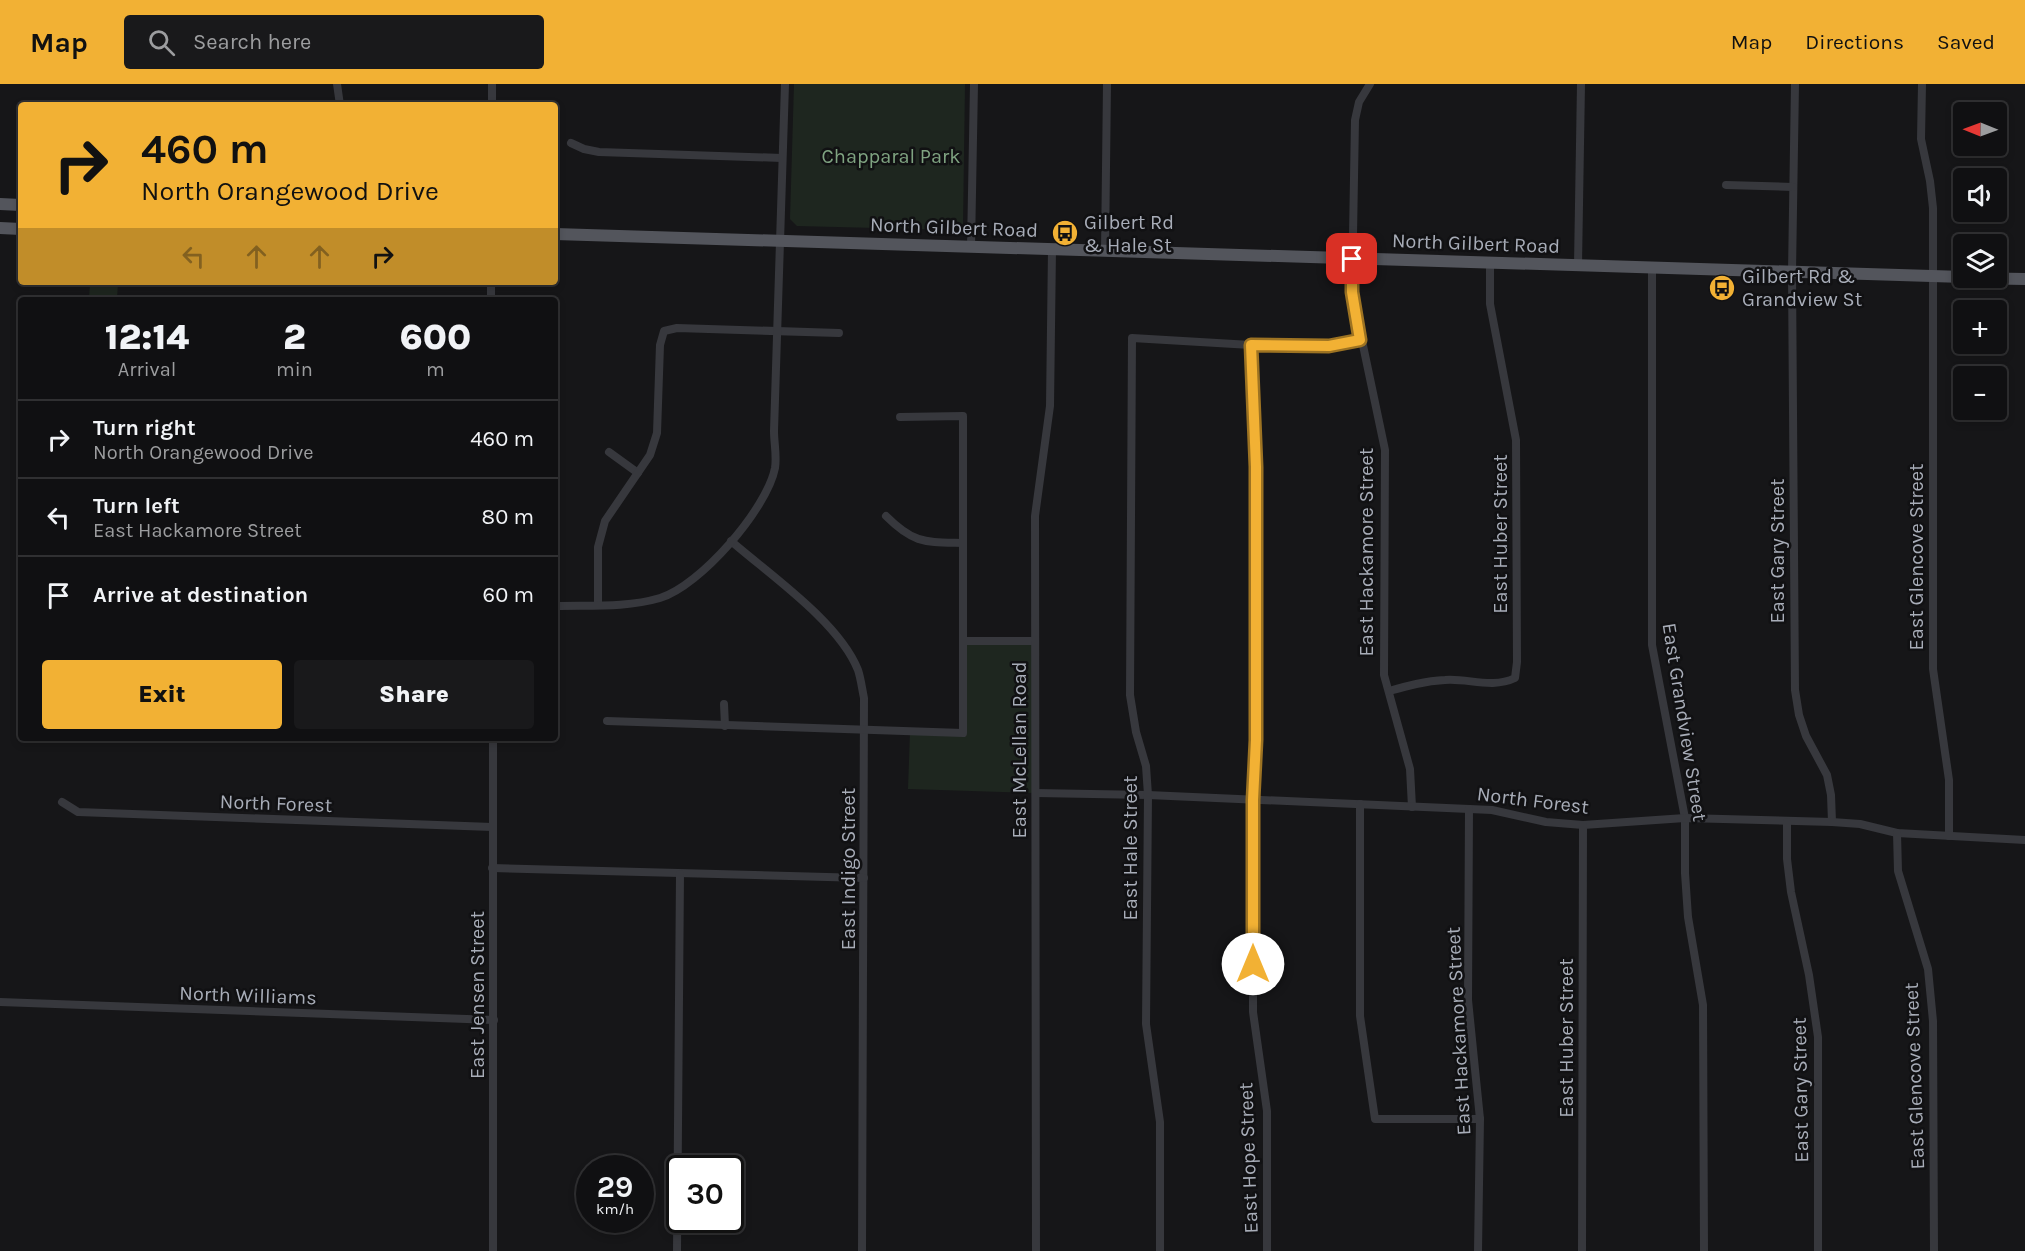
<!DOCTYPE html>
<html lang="en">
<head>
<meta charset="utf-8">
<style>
  :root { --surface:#101012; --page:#19191b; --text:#f1f3f6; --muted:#9c9d9f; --line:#303032; --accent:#f2b134 }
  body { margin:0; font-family:Karla,sans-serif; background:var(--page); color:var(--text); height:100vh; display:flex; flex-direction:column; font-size:22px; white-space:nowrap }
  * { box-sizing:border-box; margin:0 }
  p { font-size:20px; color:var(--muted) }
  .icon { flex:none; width:33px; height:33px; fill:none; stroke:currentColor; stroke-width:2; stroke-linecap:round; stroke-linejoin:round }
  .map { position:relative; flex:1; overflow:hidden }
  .drawer { position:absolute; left:18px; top:213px; width:540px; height:444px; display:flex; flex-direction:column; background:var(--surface); border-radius:6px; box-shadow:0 3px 9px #0003,0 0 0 2px var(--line) }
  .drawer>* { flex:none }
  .top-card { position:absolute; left:18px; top:18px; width:540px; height:183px; border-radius:6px; box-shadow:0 3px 9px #0003,0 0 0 2px var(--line); background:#f2b134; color:#111; overflow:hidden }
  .needle { width:39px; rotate:271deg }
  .fabs { position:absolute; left:1953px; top:18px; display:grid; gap:12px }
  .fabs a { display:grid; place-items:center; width:54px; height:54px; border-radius:6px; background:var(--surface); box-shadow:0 3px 9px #0003,0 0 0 2px var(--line); font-size:30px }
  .speed { position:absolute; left:576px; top:1071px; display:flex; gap:12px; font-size:30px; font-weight:700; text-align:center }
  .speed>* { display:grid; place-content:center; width:78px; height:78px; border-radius:50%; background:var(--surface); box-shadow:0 3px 9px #0003,0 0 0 2px var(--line); line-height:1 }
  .speed small { font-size:15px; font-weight:400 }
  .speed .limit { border:3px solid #111; border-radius:9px; background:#fff; color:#111 }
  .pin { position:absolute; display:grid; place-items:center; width:51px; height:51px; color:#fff; margin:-26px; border-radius:12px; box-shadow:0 3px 9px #0006 }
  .me { position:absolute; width:66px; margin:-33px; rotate:0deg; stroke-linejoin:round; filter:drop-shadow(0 0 4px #0008) }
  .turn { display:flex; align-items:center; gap:21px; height:126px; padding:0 24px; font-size:27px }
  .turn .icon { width:78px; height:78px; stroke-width:2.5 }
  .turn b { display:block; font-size:42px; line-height:51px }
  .lanes { display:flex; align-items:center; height:57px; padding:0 24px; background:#0003; justify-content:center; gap:30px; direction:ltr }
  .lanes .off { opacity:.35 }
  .eta { display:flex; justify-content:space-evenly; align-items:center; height:102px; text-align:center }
  .eta b { font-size:36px; font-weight:800; line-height:42px }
  .primary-button { display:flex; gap:12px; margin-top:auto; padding:12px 24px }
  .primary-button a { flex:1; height:69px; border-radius:6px; background:var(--accent); color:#111; font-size:24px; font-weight:800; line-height:69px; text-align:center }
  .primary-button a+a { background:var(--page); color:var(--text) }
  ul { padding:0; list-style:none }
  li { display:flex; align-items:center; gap:18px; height:78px; padding:0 24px; border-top:2px solid var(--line) }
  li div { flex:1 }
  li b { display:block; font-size:22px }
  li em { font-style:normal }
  header { display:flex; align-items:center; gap:36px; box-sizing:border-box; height:84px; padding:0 30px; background:var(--accent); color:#111 }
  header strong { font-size:28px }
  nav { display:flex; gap:33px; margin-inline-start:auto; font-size:21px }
  .search { width:420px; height:54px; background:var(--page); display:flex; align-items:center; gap:15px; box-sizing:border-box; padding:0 21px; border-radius:6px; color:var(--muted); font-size:22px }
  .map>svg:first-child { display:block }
</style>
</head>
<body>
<header>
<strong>Map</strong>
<div class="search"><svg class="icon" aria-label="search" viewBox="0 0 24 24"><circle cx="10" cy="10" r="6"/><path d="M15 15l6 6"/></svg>Search here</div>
<nav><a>Map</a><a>Directions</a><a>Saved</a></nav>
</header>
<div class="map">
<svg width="2025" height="1167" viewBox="0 0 2025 1167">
  <rect width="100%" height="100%" fill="#161618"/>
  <!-- park -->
  <g fill="#1e261f">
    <path d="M 794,0 L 965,0 L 963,141 L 956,146 L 797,142 L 790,135 Z"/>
    <path d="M 90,198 L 118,198 L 117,216 L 89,216 Z"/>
    <path d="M 963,557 L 1035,557 L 1036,709 L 908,705 L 910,648 L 963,649 Z"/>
  </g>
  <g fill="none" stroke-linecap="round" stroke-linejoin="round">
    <!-- minor -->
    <g stroke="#37383d" stroke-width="8">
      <path d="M 337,0 L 340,21"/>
      <path d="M 1370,0 L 1359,18 L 1355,36 L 1352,209 L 1385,366 L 1384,591 L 1410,685 L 1412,723"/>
      <path d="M 1795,0 L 1792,188 L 1795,606 L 1799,631 L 1806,652 L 1827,691 L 1831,711 L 1832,738"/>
      <path d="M 1922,0 L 1921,55 L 1930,97 L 1933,124 L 1933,585 L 1949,696 L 1949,752"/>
      <path d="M 492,21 L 492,0"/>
      <path d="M 571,59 L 584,65 L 599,68 L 782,74"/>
      <path d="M 1726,101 L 1793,103"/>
      <path d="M 971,163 L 974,0"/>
      <path d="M 1105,167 L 1107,0"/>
      <path d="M 1578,181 L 1581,0"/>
      <path d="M 1652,184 L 1652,561 L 1685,734 L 1685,789 L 1688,833 L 1703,921 L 1704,1167"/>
      <path d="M 491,216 L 491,198"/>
      <path d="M 1251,261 L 1256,383 L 1256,656 L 1253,716 L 1253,928 L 1267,1027 L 1267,1167"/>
      <path d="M 609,368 L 638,389"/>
      <path d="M 886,432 C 914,460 925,458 963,459"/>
      <path d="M 731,457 C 770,491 839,538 858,586 C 861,595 862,605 864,614 L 862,1167"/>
      <path d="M 598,521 L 598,463 L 605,437 L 650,371 L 657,349 L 660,261 L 664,247 L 677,244 L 839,249"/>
      <path d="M 555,522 C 590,521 626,524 660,514 C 700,502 767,425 775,384 C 777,372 774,359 774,347 L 785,0"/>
      <path d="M 963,557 L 1035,557"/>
      <path d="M 1389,607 C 1407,602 1425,597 1445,596 C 1468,594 1492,605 1515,594 L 1517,578 L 1516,356 L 1490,220 L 1490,179"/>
      <path d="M 724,620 L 725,642"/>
      <path d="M 607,637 L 963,649 L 963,332 L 900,333"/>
      <path d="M 1036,709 L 1148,711 L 1492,726 L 1546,738 L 1583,741 L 1685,734 L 1832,738 L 1860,740 L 1897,749 L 2025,756"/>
      <path d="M 62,718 L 78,728 L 492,743"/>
      <path d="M 1360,720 L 1360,932 L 1375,1035 L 1480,1035"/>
      <path d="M 1469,725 L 1468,916 L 1480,1035 L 1478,1167"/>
      <path d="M 1787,738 L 1787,775 L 1791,808 L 1809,891 L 1818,953 L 1818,1167"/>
      <path d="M 1897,749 L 1898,787 L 1928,885 L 1933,937 L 1934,1167"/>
      <path d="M 492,784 L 864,794"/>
      <path d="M 0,918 L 494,936"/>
      <path d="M 493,1167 L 493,654"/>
      <path d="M 677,1167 L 680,790"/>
      <path d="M 1036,1167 L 1035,432 L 1050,322 L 1052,165"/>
      <path d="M 1160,1167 L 1160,1038 L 1146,940 L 1148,711 L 1146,682 L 1136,648 L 1130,611 L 1132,254 L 1251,261 L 1329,262 L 1360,256"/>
      <path d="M 1582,1167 L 1583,741"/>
    </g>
    <!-- primary -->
    <g stroke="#53555c" stroke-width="12">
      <path d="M 0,120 L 21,121"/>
      <path d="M 0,144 L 21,145"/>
      <path d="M 555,150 L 1964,193"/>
      <path d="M 1965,194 L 2025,195"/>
    </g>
  </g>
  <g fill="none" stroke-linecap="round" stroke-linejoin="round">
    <!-- route casing -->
    <g stroke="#9d7322" stroke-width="15">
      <path id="route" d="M 1253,880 L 1253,716 L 1256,656 L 1256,383 L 1251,261 L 1329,262 L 1360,256 L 1352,208 L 1352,175"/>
    </g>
    <!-- route -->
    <use href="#route" stroke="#f2b134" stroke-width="10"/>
  </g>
  <!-- icons -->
  <defs>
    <g id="bus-disc" transform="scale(1.35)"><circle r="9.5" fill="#f2b134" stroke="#111113"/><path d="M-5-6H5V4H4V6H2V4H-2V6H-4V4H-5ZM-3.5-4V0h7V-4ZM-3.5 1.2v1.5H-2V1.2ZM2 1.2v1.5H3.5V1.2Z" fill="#111"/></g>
  </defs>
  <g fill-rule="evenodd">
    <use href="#bus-disc" x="1065" y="149"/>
    <use href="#bus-disc" x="1722" y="204"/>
  </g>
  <g text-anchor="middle" stroke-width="5" stroke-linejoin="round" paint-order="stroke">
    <!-- park labels -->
    <g font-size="20" fill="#7fa381" stroke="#111113">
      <text x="891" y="79">Chapparal Park</text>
    </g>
    <!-- poi labels -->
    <g font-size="20" fill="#a8adb8" stroke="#111113" text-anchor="start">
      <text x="1084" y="145">Gilbert Rd<tspan x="1084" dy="23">&amp; Hale St</tspan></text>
      <text x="1742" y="199">Gilbert Rd &amp;<tspan x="1742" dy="23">Grandview St</tspan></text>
    </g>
    <!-- street labels -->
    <g font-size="20" fill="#a8adb8" stroke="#111113">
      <text transform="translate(954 143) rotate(2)" y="7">North Gilbert Road</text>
      <text transform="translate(1476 159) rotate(2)" y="7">North Gilbert Road</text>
      <text transform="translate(1500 450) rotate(-90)" y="7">East Huber Street</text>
      <text transform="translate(1777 467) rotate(-90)" y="7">East Gary Street</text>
      <text transform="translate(1366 468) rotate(-90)" y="7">East Hackamore Street</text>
      <text transform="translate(1916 473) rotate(-90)" y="7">East Glencove Street</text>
      <text transform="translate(1685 638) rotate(81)" y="7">East Grandview Street</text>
      <text transform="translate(1019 666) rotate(-90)" y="7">East McLellan Road</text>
      <text transform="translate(1533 716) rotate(7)" y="7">North Forest</text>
      <text transform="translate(276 719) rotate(2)" y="7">North Forest</text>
      <text transform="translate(1130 764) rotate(-90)" y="7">East Hale Street</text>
      <text transform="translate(848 785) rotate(-90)" y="7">East Indigo Street</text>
      <text transform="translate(248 911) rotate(2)" y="7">North Williams</text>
      <text transform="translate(477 911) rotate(-90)" y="7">East Jensen Street</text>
      <text transform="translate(1458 947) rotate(-93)" y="7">East Hackamore Street</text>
      <text transform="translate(1566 954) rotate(-90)" y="7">East Huber Street</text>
      <text transform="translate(1914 992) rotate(-92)" y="7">East Glencove Street</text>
      <text transform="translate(1800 1006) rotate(-91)" y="7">East Gary Street</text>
      <text transform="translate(1248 1074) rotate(-92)" y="7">East Hope Street</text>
    </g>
  </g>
</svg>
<div class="fabs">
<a><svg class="needle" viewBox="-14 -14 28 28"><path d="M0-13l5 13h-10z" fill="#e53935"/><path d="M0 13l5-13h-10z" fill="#9c9d9f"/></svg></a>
<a><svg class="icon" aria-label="sound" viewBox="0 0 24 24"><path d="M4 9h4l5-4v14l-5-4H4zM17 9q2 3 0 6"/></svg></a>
<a><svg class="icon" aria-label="layers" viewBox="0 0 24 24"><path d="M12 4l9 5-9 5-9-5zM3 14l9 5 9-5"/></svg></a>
<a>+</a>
<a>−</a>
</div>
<div class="speed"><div>29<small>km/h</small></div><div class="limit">30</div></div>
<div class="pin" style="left:1352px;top:175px;background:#d93025"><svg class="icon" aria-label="arrive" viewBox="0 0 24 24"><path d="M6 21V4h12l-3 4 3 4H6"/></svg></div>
<svg class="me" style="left:1253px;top:880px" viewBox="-20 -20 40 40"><circle r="19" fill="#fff"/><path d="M0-13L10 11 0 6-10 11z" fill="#f2b134"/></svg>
<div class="top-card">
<div class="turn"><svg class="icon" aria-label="right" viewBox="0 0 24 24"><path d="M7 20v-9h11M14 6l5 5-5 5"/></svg><div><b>460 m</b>North Orangewood Drive</div></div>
<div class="lanes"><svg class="icon off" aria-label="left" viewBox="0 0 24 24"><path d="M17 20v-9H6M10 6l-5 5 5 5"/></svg><svg class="icon off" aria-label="ahead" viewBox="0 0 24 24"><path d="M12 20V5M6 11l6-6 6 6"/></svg><svg class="icon off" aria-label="ahead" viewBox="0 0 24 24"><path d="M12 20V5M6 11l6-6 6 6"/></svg><svg class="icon" aria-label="right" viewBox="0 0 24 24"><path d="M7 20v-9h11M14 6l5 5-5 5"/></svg></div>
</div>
<section class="drawer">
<div class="eta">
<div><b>12:14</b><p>Arrival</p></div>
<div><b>2</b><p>min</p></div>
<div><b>600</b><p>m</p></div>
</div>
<ul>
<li><svg class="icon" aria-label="right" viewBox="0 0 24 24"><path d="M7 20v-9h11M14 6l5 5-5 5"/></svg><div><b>Turn right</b><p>North Orangewood Drive</p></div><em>460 m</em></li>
<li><svg class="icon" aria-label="left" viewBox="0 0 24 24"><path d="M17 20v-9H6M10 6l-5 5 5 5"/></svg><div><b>Turn left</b><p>East Hackamore Street</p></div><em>80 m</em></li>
<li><svg class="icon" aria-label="arrive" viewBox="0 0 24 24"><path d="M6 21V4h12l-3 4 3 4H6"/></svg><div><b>Arrive at destination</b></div><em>60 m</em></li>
</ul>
<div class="primary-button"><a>Exit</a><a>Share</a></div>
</section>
</div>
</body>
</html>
